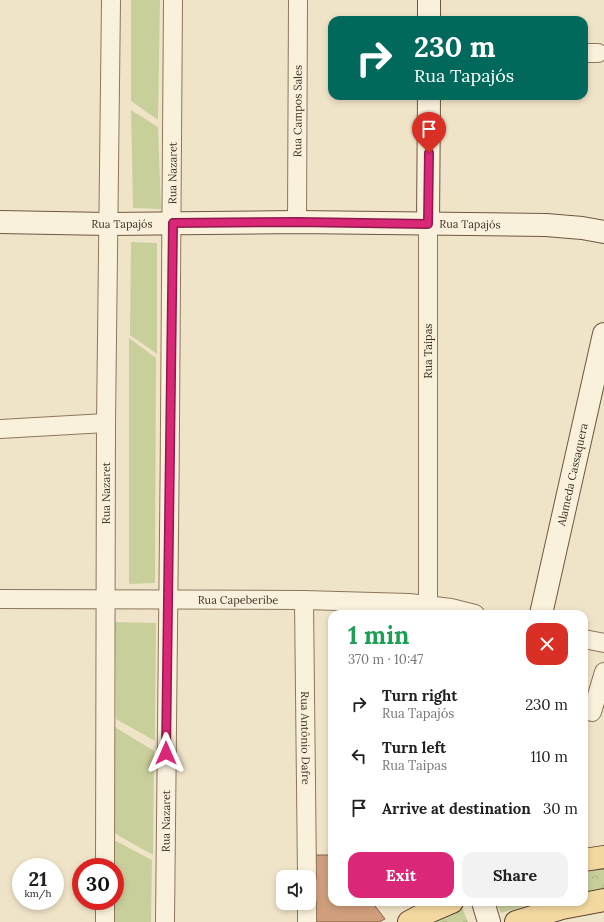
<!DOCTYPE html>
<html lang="en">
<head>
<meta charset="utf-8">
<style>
  :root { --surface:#fff; --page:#f2f2f2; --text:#222; --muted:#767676; --accent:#db2777 }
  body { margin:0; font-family:Lora,serif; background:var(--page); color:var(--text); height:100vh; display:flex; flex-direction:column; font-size:15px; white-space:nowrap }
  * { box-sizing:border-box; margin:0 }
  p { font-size:13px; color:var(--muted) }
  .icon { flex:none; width:22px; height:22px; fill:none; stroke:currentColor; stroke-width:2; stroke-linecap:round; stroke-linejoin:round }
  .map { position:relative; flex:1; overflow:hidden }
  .details { position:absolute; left:328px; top:610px; width:260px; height:296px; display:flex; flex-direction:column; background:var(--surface); border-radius:12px; box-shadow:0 2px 6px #0003 }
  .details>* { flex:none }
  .banner { position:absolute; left:328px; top:16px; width:260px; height:84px; border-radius:12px; box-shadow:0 2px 6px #0003; background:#00695c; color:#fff; overflow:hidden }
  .fabs { position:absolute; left:276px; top:870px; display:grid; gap:8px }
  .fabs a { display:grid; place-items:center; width:40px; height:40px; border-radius:8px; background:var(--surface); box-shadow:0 2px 6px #0003; font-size:20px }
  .speed { position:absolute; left:12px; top:858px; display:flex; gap:8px; font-size:20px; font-weight:700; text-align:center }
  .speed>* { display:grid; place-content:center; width:52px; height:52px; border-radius:50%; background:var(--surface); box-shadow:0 2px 6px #0003; line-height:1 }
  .speed small { font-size:10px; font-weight:400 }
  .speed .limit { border:6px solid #d22; background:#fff; color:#111 }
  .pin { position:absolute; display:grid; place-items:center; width:34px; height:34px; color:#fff; margin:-41px -17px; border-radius:50% 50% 50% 0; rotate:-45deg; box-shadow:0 0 4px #0007 }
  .pin .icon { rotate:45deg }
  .me { position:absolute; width:44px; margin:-22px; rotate:0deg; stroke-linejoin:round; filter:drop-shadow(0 0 3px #0008) }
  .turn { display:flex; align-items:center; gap:14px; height:84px; padding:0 20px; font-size:18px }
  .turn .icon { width:52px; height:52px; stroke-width:2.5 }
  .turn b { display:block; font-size:28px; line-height:34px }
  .round { display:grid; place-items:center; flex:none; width:42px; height:42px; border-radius:12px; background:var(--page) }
  .headline { display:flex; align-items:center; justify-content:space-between; height:68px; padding:0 20px }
  h1 { font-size:24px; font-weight:700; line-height:30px; color:#1e9e55 }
  .action { display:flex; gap:8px; margin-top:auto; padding:8px 20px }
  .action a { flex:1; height:46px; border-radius:12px; background:var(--accent); color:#fff; font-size:16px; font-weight:700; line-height:46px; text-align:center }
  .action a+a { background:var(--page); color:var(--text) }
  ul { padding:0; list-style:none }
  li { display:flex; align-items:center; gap:12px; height:52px; padding:0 20px }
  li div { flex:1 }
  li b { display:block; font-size:15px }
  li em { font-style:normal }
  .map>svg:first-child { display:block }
</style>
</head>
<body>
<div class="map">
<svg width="604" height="922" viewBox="0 0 604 922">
  <defs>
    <pattern id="park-crowns" width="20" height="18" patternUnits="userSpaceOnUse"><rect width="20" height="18" fill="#c9cf9b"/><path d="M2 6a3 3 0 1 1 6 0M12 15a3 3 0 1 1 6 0" fill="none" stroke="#aeb285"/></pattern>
  </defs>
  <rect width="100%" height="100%" fill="#f0e4c8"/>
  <!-- grass -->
  <g fill="#c9cf9b">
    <path d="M 131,0 L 160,0 L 158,120 L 131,101 Z"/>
    <path d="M 131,110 L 158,127 L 161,209 L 133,208 Z"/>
    <path d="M 131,242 L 157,243 L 157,354 L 130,335 Z"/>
    <path d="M 129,338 L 156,358 L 155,583 L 129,584 Z"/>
    <path d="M 115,622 L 156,623 L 155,741 L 116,719 Z"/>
    <path d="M 115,727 L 154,751 L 153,855 L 114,833 Z"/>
    <path d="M 112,839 L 152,860 L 151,922 L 111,922 L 112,901 L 115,901 L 115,867 L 112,867 Z"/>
  </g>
  <!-- park -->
  <g fill="url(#park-crowns)">
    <path d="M 604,866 L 604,888 L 584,892 L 584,870 Z"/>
    <path d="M 495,902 L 540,902 L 501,913 Z"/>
    <path d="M 461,905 L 468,922 L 424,922 Z"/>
  </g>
  <!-- building -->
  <path fill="#cf9f7d" stroke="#8d5f41" d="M 311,855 L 332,855 L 332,902 L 372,902 L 385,919 L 379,922 L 314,922 Z"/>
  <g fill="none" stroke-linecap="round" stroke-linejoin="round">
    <!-- street casing -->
    <g stroke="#8d765c" stroke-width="20">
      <g id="street">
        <path d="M 584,53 L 598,53"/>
        <path id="s1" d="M 297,222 L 298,0"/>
        <path d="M 0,429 L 106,423"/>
        <path id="s2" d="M 0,599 L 304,600 L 409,603 L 451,608 L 475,614"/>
        <path id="s3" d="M 304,600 L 307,877"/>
        <path d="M 428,605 L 428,224"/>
        <path d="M 584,639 L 604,643"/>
        <path d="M 592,712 L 604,672"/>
        <path id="s4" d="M 105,867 L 106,423 L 111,0"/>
        <path d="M 307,903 L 307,922"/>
        <path d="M 105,922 L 105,901"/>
        <path id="s5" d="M 165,922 C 167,615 173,307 173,0"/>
      </g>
    </g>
    <!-- secondary casing -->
    <g stroke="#6f573f" stroke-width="24">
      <g id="secondary">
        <path d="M 429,20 L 429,0"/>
        <path id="s6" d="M 0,222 L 108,224 L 297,222 L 546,225 L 582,228 L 604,232"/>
        <path d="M 428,224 L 429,96"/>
        <path id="s7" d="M 541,614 L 604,334"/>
        <path d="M 483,902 L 489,922"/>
      </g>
    </g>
    <!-- primary casing -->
    <g stroke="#5b4430" stroke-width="24">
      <g id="primary">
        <path d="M 584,860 L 604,857"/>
        <path d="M 409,922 L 424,914 L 452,902"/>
        <path d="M 516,922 L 562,908 L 604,900"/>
      </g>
    </g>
    <!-- street -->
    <use href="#street" stroke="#faf1dc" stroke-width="18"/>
    <!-- secondary -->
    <use href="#secondary" stroke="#faf1dc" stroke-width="22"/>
    <!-- primary -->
    <use href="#primary" stroke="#f3d9a0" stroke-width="22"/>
  </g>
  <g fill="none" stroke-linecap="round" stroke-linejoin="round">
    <!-- route casing -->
    <g stroke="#8e194d" stroke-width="10">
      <path id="route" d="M 166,753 L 173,223 L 297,222 L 428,224 L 429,153"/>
    </g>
    <!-- route -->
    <use href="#route" stroke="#db2777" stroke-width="7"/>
  </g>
  <g text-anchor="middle" stroke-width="4" stroke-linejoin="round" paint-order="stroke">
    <!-- street labels -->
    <g font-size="11" fill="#3d2e20" stroke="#f7eed8">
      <text dy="4" stroke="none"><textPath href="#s1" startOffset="111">Rua Campos Sales</textPath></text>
      <text dy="4" stroke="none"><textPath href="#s5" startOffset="749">Rua Nazaret</textPath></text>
      <text dy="4" stroke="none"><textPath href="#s6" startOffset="122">Rua Tapajós</textPath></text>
      <text dy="4" stroke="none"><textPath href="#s6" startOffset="470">Rua Tapajós</textPath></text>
      <text transform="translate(428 351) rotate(-90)" y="4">Rua Taipas</text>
      <text dy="4" stroke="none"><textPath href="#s7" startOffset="143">Alameda Cassaquera</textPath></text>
      <text dy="4" stroke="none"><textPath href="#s4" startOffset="374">Rua Nazaret</textPath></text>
      <text dy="4" stroke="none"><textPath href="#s2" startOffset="238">Rua Capeberibe</textPath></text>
      <text dy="4" stroke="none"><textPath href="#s3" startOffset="138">Rua Antônio Dafre</textPath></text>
      <text dy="4" stroke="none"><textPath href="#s5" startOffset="101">Rua Nazaret</textPath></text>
    </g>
  </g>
</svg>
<div class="fabs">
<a><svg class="icon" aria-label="sound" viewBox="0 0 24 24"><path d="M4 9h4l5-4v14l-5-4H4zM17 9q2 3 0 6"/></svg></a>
</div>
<div class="speed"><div>21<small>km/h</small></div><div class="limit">30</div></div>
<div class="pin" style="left:429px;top:153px;background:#d93025"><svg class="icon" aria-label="arrive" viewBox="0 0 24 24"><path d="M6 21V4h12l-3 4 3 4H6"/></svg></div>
<svg class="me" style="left:166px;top:753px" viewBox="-20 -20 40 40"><path d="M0-17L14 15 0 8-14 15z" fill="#db2777" stroke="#fff" stroke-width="4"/></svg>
<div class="banner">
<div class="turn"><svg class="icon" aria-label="right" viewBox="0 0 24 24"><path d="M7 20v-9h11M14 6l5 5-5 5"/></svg><div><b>230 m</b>Rua Tapajós</div></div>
</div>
<section class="details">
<div class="headline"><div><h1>1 min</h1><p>370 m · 10:47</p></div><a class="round" style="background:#d93025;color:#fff"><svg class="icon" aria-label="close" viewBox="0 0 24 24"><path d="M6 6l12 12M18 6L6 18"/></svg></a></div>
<ul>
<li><svg class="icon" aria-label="right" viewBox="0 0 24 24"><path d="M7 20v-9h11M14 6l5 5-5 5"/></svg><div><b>Turn right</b><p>Rua Tapajós</p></div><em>230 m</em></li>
<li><svg class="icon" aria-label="left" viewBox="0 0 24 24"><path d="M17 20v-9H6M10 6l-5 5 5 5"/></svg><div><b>Turn left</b><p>Rua Taipas</p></div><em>110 m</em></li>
<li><svg class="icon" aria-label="arrive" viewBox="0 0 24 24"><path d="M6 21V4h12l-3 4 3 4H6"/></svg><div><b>Arrive at destination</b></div><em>30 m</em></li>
</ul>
<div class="action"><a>Exit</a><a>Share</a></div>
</section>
</div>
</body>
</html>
